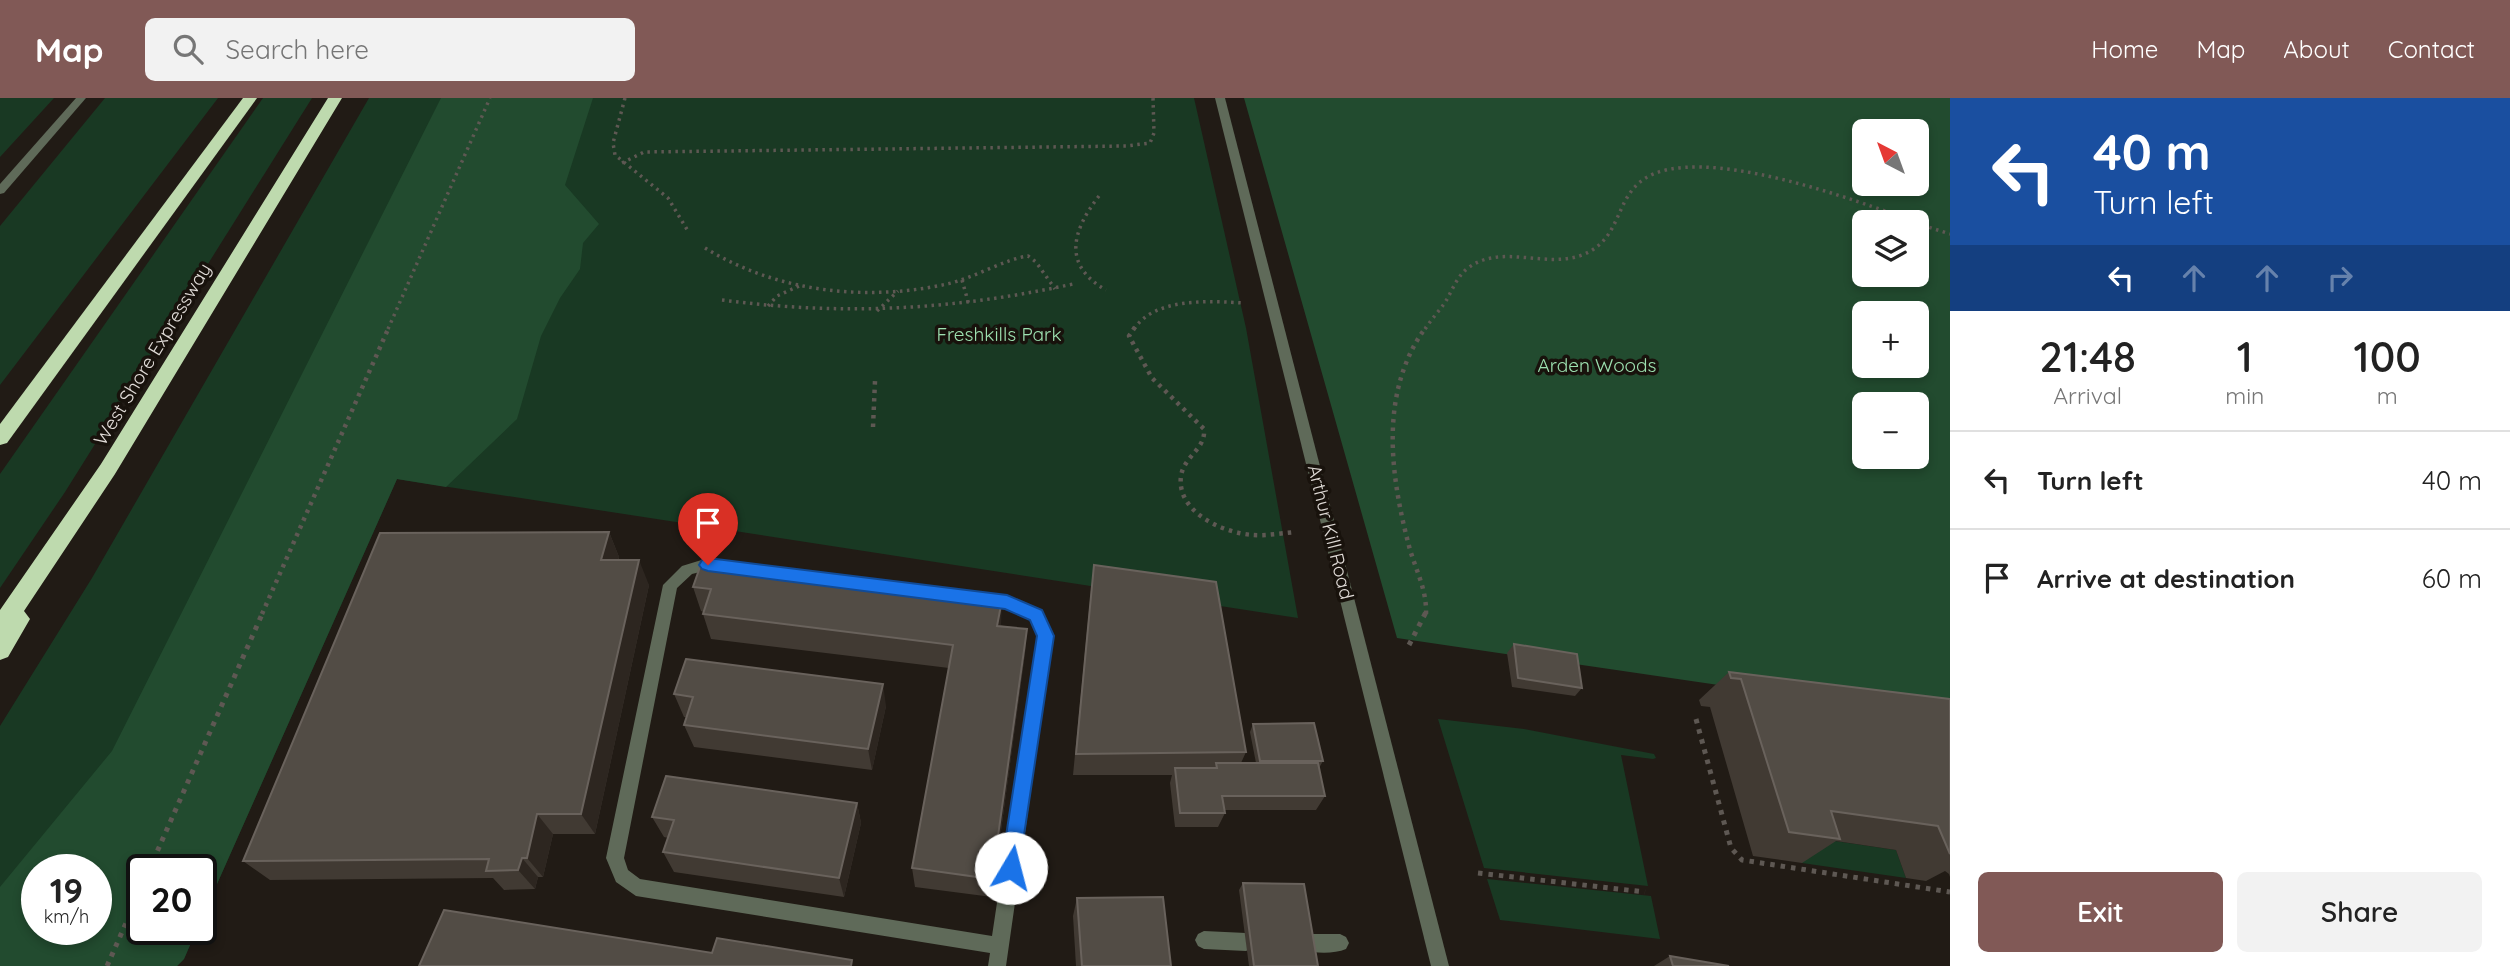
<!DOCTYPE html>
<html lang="en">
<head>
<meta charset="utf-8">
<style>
  :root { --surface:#fff; --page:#f2f2f2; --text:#222; --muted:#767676; --line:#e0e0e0; --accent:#815956 }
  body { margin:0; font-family:Quicksand,sans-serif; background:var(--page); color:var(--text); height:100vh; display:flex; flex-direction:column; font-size:26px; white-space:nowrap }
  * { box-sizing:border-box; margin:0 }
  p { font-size:23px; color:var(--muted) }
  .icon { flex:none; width:38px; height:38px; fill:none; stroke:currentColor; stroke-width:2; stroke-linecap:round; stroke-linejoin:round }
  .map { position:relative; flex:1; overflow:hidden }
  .side { display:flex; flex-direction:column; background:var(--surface); width:560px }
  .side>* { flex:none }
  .banner { background:#1a4fa0; color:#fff; overflow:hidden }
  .needle { width:46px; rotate:319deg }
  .fabs { position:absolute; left:1852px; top:21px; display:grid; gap:14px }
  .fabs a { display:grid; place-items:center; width:77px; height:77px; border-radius:10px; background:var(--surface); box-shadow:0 4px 10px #0003; font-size:35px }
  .speed { position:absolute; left:21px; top:756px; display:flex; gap:14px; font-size:35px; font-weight:700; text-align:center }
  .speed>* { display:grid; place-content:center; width:91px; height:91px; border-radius:50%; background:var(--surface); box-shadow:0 4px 10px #0003; line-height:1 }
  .speed small { font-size:18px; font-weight:400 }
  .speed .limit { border:4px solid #111; border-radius:10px; background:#fff; color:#111 }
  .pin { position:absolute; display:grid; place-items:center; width:60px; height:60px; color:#fff; margin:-72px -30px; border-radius:50% 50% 50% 0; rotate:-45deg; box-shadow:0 0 7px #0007 }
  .pin .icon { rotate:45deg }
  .me { position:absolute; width:77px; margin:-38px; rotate:8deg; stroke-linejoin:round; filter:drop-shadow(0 0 5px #0008) }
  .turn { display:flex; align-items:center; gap:24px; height:147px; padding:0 28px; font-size:32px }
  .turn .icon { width:91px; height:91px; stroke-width:2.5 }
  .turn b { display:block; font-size:49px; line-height:60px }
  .lanes { display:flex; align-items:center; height:66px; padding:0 28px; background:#0003; justify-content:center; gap:35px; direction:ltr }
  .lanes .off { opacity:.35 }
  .eta { display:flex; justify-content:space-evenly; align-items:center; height:119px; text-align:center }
  .eta b { font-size:42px; font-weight:600; line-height:49px }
  .button { display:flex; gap:14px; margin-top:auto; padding:14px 28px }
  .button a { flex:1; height:80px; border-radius:10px; background:var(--accent); color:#fff; font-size:28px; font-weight:600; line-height:80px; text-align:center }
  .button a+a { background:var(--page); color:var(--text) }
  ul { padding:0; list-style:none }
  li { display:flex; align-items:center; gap:21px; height:98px; padding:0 28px; border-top:2px solid var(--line) }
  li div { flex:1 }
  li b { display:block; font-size:26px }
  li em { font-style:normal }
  header { display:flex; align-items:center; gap:42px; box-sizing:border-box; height:98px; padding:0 35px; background:var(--accent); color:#fff }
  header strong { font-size:33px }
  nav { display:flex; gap:38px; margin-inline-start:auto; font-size:24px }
  .search { width:490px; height:63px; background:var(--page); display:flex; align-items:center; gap:18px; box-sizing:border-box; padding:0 24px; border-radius:10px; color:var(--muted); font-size:26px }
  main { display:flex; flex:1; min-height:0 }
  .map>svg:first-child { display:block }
</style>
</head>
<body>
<header>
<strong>Map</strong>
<div class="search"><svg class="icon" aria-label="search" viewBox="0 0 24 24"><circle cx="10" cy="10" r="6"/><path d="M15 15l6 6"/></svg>Search here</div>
<nav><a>Home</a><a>Map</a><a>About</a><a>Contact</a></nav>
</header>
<main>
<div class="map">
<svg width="1950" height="868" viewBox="0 0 1950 868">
  <rect width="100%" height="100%" fill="#211b15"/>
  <!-- green -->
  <g fill="#193923" fill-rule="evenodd">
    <path d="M 0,0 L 54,0 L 0,59 Z"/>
    <path d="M 105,0 L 218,0 L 0,287 L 0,128 Z"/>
    <path d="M 263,0 L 312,0 L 65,394 L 0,490 L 0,376 Z"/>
    <path d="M 369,0 L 1194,0 L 1246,230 L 1298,520 L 397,381 L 201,822 L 201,772 L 142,772 L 142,831 L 197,831 L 184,861 L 177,868 L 0,868 L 0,628 L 92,480 ZM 37,772 L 96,772 L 96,831 L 37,831 Z"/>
    <path d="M 1438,621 L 1524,631 L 1654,656 L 1656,660 L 1653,661 L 1621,657 L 1648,788 L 1484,770 Z"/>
    <path d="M 1794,737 L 1896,752 L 1906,780 L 1802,765 Z"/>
    <path d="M 1487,781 L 1651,798 L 1660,841 L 1500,822 Z"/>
  </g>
  <!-- forest -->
  <g fill="#224b2f" fill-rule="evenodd">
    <path d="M 441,0 L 593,0 L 565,87 L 599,126 L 583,145 L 580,171 L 560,200 L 541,238 L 517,321 L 446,389 L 397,381 L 201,822 L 201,772 L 142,772 L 142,831 L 197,831 L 184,861 L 177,868 L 0,868 L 0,789 L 112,653 ZM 37,772 L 96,772 L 96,831 L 37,831 Z"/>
    <path d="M 1244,0 L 1950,0 L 1950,621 L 1397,540 ZM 1864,33 L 1916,33 L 1916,86 L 1864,86 ZM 1864,124 L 1916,124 L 1916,177 L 1864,177 ZM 1864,215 L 1916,215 L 1916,268 L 1864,268 ZM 1864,306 L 1916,306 L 1916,359 L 1864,359 Z"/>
  </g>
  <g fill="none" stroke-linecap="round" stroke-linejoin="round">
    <!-- path-far2 -->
    <g stroke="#5e5853" stroke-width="3.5" stroke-dasharray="2.5 4.5" stroke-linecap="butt">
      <path d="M 625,0 L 613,45 L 615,57 L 668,100 L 688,133"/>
      <path d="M 622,65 L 644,54 L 1126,48 L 1150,45 L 1154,35 L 1153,0"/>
      <path d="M 1099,98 C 1072,133 1062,167 1106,192"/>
      <path d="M 1916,125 L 1950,136"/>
      <path d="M 705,150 C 777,194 865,204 947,186 C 974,180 1005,161 1028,158 L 1036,164 L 1055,191"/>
      <path d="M 962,182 L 969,207"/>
      <path d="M 722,202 C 844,218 953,212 1073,186"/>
      <path d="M 768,208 L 777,198 L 799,188"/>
      <path d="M 877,213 L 898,193"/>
      <path d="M 388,231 L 490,0"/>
      <path d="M 1134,231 C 1155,199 1211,203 1244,205"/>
      <path d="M 1425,231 C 1431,222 1438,214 1444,206 C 1452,194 1456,179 1468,170 C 1501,145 1545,171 1582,157 C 1622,142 1614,101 1644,81 C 1699,44 1856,102 1915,124"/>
    </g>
    <!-- path-far1 -->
    <g stroke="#5e5853" stroke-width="4.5" stroke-dasharray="3.5 5" stroke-linecap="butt">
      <path d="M 1135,229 L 1129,238 L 1152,280 L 1204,331 C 1206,351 1184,358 1181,378 C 1176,414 1223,435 1253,437 C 1267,438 1282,435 1296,434"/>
      <path d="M 873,329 L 875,283"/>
      <path d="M 262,516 L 389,229"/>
      <path d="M 1426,516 C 1427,491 1415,471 1409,448 C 1390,376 1379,293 1426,229"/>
    </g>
    <!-- path -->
    <g stroke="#5e5853" stroke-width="5" stroke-dasharray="4.5 6" stroke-linecap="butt">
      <path d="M 1409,547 L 1426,514"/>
      <path d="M 1696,621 L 1731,750 L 1742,762 L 1950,794"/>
      <path d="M 149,772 L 263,514"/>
      <path d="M 1478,775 L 1645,794"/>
      <path d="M 107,868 L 142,789"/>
    </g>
    <!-- service -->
    <g fill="#5f6a59" fill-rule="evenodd">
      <path d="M 708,460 L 838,477 L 843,479 L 845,483 L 843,487 L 838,489 L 708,472 L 692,476 L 677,490 L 624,760 L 628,772 L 640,781 L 992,838 L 1037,538 L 1030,521 L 1005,510 L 979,505 L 977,501 L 979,497 C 999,491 1023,504 1041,513 L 1053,538 L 1006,868 L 988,868 L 990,855 L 636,798 L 616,784 L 606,760 L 663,487 L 682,468 Z"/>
      <path d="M 1204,833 L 1246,835 L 1252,838 L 1255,844 L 1252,850 L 1246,853 L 1204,851 L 1198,848 L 1195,842 L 1198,836 Z"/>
      <path d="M 1308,836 L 1340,836 L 1346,839 L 1349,845 L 1346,851 C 1334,856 1314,856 1302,851 L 1299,845 L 1302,839 Z"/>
    </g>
    <!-- minor -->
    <path fill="#5f6a59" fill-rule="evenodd" d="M 76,0 L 86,0 L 4,95 L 0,96 L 0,86 Z"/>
    <!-- tertiary -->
    <path fill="#5f6a59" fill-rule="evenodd" d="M 1215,0 L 1225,0 L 1449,868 L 1431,868 Z"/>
    <!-- motorway -->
    <g fill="#bedaae" fill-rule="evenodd">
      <path d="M 243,0 L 257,0 L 7,345 L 0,347 L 0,326 Z"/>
      <path d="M 328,0 L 342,0 L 115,376 L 24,513 L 30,521 L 8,559 L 0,562 L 0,512 L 101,366 Z"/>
    </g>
  </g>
  <!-- wall -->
  <g fill="#413a33">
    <path d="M 609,434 L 619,459 L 619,462 L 649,487 L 595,736 L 553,736 L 543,779 L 538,779 L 535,791 L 504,792 L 493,780 L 270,782 L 243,763 Z"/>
    <path d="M 1094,467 L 1246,654 L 1241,665 L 1256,665 L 1250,634 L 1253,626 L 1323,663 L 1319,670 L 1325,698 L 1316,712 L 1224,712 L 1225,715 L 1218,729 L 1175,729 L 1170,685 L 1172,677 L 1073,677 L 1091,492 Z"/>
    <path d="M 693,489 L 1027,531 L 1025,555 L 992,799 L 915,789 L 912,770 L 949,570 L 711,541 L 703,516 L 704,514 L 701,513 Z"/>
    <path d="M 1514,546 L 1582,590 L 1575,598 L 1512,589 L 1507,555 Z"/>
    <path d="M 1729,574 L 1950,601 L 1950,779 L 1949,776 L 1945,773 L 1926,783 L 1906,780 L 1896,752 L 1836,743 L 1802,765 L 1753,758 L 1710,609 L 1701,608 L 1699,602 Z"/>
    <path d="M 674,596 L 886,608 L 872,672 L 694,649 L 684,627 L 687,619 L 684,619 Z"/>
    <path d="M 857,705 L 861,725 L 844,799 L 674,774 L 663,754 L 668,740 L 664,739 L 652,719 Z"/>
    <path d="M 1243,785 L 1318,868 L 1249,868 L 1239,792 Z"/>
    <path d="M 1077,800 L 1171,868 L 1076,868 L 1073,818 Z"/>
    <path d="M 1670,858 L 1729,868 L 1654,868 Z"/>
  </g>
  <!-- shaded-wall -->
  <g fill="#2d2620">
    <path d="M 609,434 L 619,459 L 613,487 L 601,462 Z"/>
    <path d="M 639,462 L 649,487 L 595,736 L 581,716 Z"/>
    <path d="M 1002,502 L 1001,527 L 997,552 L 997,528 Z"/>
    <path d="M 1027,531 L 1025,555 L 992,799 L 992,781 Z"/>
    <path d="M 883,586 L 886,608 L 872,672 L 868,651 Z"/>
    <path d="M 857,705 L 861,725 L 844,799 L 839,780 Z"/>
    <path d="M 537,716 L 553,736 L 543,779 L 527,760 Z"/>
    <path d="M 522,760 L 538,779 L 535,791 L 518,772 Z"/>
  </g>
  <!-- building -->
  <g fill="#524c45" stroke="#69625c" stroke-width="2">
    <path d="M 609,434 L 601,462 L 639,462 L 581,716 L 537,716 L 527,760 L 522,760 L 518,772 L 486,773 L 489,761 L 243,763 L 380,435 Z"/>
    <path d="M 701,466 L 1002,502 L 997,528 L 1027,531 L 992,781 L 912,770 L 953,547 L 703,516 L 711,491 L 693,489 Z"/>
    <path d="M 1094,467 L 1216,484 L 1246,654 L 1076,656 Z"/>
    <path d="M 1514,546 L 1577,556 L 1582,590 L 1518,580 Z"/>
    <path d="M 686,561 L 883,586 L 868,651 L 684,627 L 693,599 L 674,596 Z"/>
    <path d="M 1729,574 L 1950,601 L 1950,756 L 1938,728 L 1831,713 L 1840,741 L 1789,734 L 1741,581 L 1731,580 Z"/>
    <path d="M 1314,625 L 1323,663 L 1260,663 L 1253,626 Z"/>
    <path d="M 1216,665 L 1318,665 L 1325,698 L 1222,698 L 1225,715 L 1180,715 L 1175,670 L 1217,670 Z"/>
    <path d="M 666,678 L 857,705 L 839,780 L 663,754 L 674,722 L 652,719 Z"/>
    <path d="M 1243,785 L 1304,786 L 1318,868 L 1254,868 Z"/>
    <path d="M 1163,799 L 1171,868 L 1082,868 L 1077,800 Z"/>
    <path d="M 444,812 L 712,855 L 717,840 L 852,862 L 851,868 L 419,868 Z"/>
    <path d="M 1670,858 L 1729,868 L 1673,868 Z"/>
  </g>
  <!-- route -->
  <path fill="#1a73e8" stroke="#114b97" stroke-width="2" d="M 708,460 L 1007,497 L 1042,512 L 1054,538 L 1018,777 L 1011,780 L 1004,777 L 1001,770 L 1037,538 L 1030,522 L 1005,511 L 708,473 L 702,471 L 699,467 L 702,462 Z"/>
  <g text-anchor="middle" stroke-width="7" stroke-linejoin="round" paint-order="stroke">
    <!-- park labels -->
    <g font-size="19" fill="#9de1b0" stroke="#18120c">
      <text x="999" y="243">Freshkills Park</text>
      <text x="1597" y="274">Arden Woods</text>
    </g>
    <!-- street labels -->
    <g font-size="19" fill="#e1dcd8" stroke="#18120c">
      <text transform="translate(152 256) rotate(-59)" y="7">West Shore Expressway</text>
      <text transform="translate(1331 434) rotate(76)" y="7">Arthur Kill Road</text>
    </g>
  </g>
</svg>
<div class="fabs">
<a><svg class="needle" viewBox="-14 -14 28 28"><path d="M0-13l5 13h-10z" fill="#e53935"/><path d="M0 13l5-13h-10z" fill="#767676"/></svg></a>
<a><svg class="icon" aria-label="layers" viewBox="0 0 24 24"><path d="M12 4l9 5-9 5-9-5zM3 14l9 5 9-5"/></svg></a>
<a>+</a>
<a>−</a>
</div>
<div class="speed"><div>19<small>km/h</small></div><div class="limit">20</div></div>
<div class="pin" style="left:708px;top:467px;background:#d93025"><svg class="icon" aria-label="arrive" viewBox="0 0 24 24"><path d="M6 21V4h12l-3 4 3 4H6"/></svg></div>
<svg class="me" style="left:1011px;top:770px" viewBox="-20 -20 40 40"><circle r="19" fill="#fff"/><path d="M0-13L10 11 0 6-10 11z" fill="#1a73e8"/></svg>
</div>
<section class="side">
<div class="banner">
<div class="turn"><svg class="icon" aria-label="left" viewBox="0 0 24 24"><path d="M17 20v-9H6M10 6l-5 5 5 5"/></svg><div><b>40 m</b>Turn left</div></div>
<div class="lanes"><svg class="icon" aria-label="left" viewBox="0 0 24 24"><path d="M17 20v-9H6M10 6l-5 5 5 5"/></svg><svg class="icon off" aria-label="ahead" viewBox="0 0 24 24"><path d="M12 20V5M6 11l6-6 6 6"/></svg><svg class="icon off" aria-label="ahead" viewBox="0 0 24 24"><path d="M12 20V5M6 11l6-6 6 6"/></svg><svg class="icon off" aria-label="right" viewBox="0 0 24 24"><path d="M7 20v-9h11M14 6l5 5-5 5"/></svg></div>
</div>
<div class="eta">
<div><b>21:48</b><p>Arrival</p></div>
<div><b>1</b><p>min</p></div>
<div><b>100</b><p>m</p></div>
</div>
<ul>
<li><svg class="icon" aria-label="left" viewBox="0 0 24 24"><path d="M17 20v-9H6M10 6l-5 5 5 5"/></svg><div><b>Turn left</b></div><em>40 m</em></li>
<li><svg class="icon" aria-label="arrive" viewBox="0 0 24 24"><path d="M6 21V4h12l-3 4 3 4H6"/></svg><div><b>Arrive at destination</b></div><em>60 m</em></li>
</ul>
<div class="button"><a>Exit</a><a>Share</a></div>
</section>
</main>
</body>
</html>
